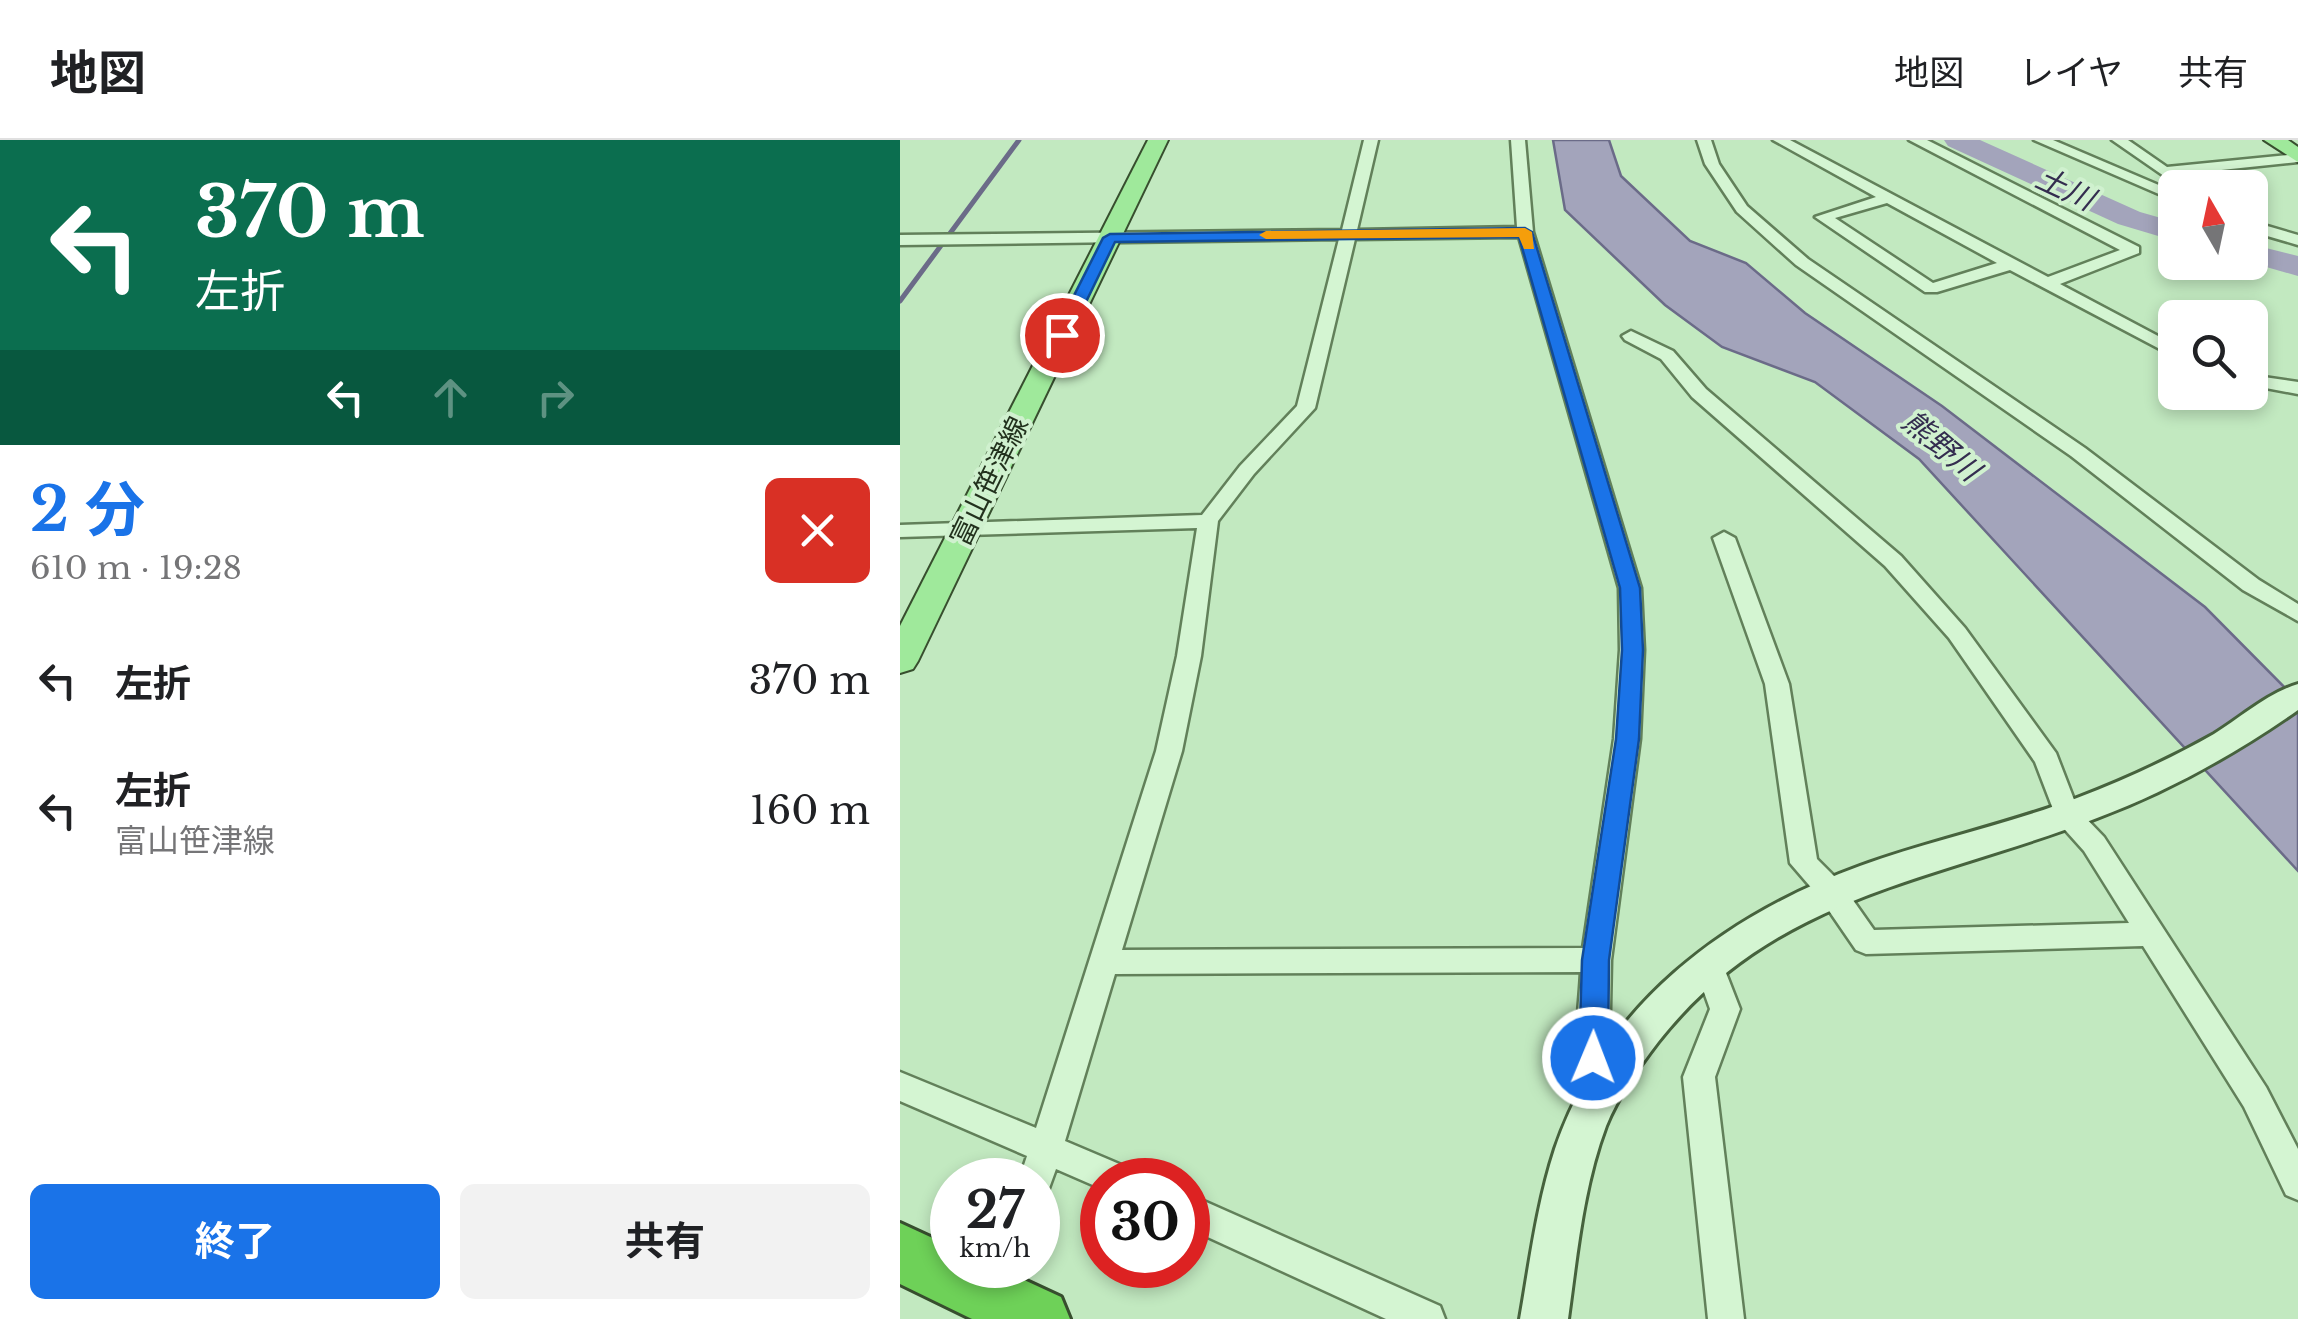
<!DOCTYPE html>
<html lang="ja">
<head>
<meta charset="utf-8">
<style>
  :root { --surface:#fff; --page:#f2f2f2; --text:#202124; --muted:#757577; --line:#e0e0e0; --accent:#1a73e8 }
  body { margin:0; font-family:"Libre Baskerville","Noto Sans JP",serif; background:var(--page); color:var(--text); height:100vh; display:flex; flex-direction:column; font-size:38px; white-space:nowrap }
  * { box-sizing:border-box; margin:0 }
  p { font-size:32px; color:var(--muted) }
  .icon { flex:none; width:55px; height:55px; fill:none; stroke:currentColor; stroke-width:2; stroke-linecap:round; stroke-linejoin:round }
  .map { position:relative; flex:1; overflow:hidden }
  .sheet { display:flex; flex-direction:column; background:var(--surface); width:900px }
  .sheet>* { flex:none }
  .guide { background:#0b6e4f; color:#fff; overflow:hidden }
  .needle { width:65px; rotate:351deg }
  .controls { position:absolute; left:1258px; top:30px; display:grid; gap:20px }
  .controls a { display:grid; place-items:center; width:110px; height:110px; border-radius:15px; background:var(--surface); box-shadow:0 5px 15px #0003; font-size:50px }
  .speed { position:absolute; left:30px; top:1018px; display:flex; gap:20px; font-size:50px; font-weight:700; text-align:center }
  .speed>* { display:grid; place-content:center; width:130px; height:130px; border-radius:50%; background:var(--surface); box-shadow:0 5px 15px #0003; line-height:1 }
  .speed small { font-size:25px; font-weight:400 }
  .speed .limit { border:15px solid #d22; background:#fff; color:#111 }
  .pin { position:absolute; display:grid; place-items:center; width:85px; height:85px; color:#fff; margin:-42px; border:5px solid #fff; border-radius:50%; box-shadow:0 2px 10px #0007 }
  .me { position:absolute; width:110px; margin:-55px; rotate:1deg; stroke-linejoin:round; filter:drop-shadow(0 0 8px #0008) }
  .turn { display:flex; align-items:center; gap:35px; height:210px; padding:0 30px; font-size:45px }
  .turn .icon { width:130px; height:130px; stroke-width:2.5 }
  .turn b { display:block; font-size:70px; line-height:85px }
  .lanes { display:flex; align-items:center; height:95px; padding:0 30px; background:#0003; justify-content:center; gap:50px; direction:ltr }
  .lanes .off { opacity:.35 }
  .round { display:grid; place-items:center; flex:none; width:105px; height:105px; border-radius:15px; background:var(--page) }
  .summary { display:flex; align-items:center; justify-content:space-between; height:170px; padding:0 30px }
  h1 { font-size:60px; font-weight:700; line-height:75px; color:var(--accent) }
  .primary-button { display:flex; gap:20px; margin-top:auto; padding:20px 30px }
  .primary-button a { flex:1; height:115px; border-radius:15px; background:var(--accent); color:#fff; font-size:40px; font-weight:700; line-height:115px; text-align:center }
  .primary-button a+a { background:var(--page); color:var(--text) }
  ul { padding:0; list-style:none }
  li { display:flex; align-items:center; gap:30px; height:130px; padding:0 30px }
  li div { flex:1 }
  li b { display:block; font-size:38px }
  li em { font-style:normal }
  header { display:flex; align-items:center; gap:60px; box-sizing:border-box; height:140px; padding:0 50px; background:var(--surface); border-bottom:2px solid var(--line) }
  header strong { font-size:48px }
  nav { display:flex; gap:55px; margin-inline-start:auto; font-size:35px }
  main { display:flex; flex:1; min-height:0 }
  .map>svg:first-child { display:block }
</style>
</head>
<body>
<header>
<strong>地図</strong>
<nav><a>地図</a><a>レイヤ</a><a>共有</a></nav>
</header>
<main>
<section class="sheet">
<div class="guide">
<div class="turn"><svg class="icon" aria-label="left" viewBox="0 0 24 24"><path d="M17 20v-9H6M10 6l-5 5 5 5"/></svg><div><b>370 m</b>左折</div></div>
<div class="lanes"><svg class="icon" aria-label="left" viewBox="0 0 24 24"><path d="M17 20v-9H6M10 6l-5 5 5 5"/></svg><svg class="icon off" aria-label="ahead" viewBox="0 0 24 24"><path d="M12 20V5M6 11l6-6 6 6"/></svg><svg class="icon off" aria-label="right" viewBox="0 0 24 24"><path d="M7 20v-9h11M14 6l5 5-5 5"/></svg></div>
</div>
<div class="summary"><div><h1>2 分</h1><p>610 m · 19:28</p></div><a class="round" style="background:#d93025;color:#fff"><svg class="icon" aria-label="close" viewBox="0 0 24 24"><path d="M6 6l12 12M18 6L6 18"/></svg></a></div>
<ul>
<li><svg class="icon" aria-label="left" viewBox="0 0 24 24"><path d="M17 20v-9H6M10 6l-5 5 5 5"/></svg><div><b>左折</b></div><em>370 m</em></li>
<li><svg class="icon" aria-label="left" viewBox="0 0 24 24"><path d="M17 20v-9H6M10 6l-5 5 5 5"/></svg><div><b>左折</b><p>富山笹津線</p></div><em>160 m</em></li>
</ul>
<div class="primary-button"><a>終了</a><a>共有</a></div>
</section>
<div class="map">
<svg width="1398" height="1179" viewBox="0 0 1398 1179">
  <rect width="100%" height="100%" fill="#c2e9c0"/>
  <!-- water -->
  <path fill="#a3a4bb" stroke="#6b6b88" stroke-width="2.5" d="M 653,0 L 709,0 L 721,36 L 790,101 L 846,123 L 905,173 L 1042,266 L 1305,467 L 1398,561 L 1398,731 L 1019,319 L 915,242 L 822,207 L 765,165 L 665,70 Z"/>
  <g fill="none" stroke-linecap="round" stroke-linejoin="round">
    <!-- stream -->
    <path stroke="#6b6b88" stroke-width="5" d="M 0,161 L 119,0"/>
    <!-- river -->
    <g fill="#a3a4bb" fill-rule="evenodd">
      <path d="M 1044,0 L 1080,0 L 1240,72 L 1275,82 L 1275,101 L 1218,84 L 1048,6 Z"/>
      <path d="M 1350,104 L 1398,116 L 1398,136 L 1349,122 Z"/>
    </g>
    <!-- street-tunnel -->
    <path stroke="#a2c49f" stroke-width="32" stroke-dasharray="32 16" stroke-linecap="butt" d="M 94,1179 L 110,1125"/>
    <!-- street casing -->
    <g stroke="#62805a" stroke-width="5">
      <g id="street">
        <path d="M 464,0 L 478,0 L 457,90 L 617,87 L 611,0 L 625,0 L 633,92 L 741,448 L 744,510 L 740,599 L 711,820 L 709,918 L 714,959 L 709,969 L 698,974 L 687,969 C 669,930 679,875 681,832 L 215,834 L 165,1001 L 231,1029 L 236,1040 L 202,1040 L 202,1049 L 156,1029 L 148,1051 L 138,1055 L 138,1040 L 119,1040 L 127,1016 L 0,961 L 0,932 L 136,988 L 256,611 L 277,516 L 297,388 L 0,397 L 0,385 L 302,375 L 340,326 L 397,266 L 439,99 L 0,105 L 0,95 L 442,90 ZM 619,97 L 719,448 L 720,510 L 714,599 L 683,808 L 222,810 L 282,611 L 301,516 L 318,381 L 354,334 L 415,268 L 455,99 Z"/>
        <path d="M 797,0 L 811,0 L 819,24 L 847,66 L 908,119 L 1185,308 L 1359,440 L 1398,464 L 1398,481 L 1343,450 L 1171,316 L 896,125 L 837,72 L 805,24 Z"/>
        <path d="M 873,0 L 890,0 L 1148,137 L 1220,110 L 1009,0 L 1027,0 L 1239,107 L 1239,113 L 1160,144 L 1275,205 L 1275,217 L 1110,130 L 1037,152 L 1025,152 L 915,77 L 976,57 ZM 987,63 L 1097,123 L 1033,143 L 935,78 Z"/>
        <path d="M 1134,0 L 1153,0 L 1275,52 L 1275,61 Z"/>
        <path d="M 1212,0 L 1228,0 L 1267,27 L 1398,14 L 1398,22 L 1264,36 Z"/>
        <path d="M 1350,81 L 1398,95 L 1398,105 L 1350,91 Z"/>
        <path d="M 731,191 L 773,211 L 806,249 L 1001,416 L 1065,488 L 1156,613 L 1178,670 L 1204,697 L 1366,947 L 1398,1009 L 1398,1060 L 1386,1055 L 1344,967 L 1243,806 L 966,814 L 956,810 L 921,759 L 890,723 L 865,544 L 813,398 L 824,392 L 835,398 L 889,544 L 917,719 L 941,743 L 974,790 L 1229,783 L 1184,711 L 1158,682 L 1135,622 L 1049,498 L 985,426 L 792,257 L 761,219 L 725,200 L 722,196 Z"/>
        <path d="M 1350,235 L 1398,242 L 1398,254 L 1350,245 Z"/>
        <path d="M 809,812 L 819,815 L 840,869 L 815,937 L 844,1179 L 808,1179 L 783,937 L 810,869 L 794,824 L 799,815 Z"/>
        <path d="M 288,1054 L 540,1166 L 545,1179 L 486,1179 L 288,1088 Z"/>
      </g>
    </g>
    <!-- secondary casing -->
    <g stroke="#46623d" stroke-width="6">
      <path id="secondary" d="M 1398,544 L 1398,570 C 1335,614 1269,651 1197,678 C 1035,741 874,754 758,902 C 739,927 718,956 706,986 C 683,1047 677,1114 668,1179 L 620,1179 C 630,1122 637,1064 655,1009 C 704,866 823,776 960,726 C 1031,700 1106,685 1177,658 C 1224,640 1270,619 1314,594 C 1340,578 1368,553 1398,544 Z"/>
    </g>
    <!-- primary casing -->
    <g stroke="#374e2e" stroke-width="4">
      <g id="primary">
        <path d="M 248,0 L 268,0 L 18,521 L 13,529 L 0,533 L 0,486 Z"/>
        <path d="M 1364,0 L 1388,0 L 1398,7 L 1398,22 Z"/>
      </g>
    </g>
    <!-- highway casing -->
    <g stroke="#374e2e" stroke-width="6">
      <path id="highway" d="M 0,1083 L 52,1107 L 52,1125 L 92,1125 L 161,1157 L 170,1179 L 72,1179 L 0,1144 Z"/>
    </g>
    <!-- street -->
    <use href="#street" fill="#d4f5d2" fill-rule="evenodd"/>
    <!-- secondary -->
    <use href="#secondary" fill="#d4f5d2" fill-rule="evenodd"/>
    <!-- primary -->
    <use href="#primary" fill="#9fe99b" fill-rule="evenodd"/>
    <!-- highway -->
    <use href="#highway" fill="#6ed158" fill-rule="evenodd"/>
  </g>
  <!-- route -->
  <path fill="#1a73e8" stroke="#114b97" stroke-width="2.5" d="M 625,88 L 632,92 L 740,448 L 743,510 L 739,599 L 709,820 L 708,918 L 703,927 L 693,930 L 683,927 L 679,918 L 682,820 L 716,599 L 722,510 L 720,448 L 619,97 L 215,102 L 170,195 L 162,199 L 154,195 L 203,98 L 210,94 Z"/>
  <!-- slow -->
  <path fill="#f59e0b" d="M 625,88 L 632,92 L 634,109 L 624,109 L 619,97 L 366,99 L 359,95 L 366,91 Z"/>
  <g text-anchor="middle" stroke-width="8" stroke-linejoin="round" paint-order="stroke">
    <!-- far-street labels -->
    <g font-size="28" fill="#22311d" stroke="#d0f1cf">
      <text transform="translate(89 341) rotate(-64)" y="10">富山笹津線</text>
    </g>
    <!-- far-water labels -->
    <g font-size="30" font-style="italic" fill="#342d4f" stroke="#d0f1cf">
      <text transform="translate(1165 49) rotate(25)" y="10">土川</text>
      <text transform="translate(1041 306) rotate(40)" y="10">熊野川</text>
    </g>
  </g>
</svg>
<div class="controls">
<a><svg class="needle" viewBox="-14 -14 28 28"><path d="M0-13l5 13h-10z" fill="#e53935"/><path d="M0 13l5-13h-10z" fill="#757577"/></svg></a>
<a><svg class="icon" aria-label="search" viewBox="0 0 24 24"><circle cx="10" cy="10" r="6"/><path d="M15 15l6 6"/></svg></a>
</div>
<div class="speed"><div>27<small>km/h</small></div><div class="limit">30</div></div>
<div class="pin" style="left:162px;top:195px;background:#d93025"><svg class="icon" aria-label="arrive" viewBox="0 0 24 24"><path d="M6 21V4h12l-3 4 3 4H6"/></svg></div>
<svg class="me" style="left:693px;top:918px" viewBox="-20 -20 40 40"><circle r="17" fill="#1a73e8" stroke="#fff" stroke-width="3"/><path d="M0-11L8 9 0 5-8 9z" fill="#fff"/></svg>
</div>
</main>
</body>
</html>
